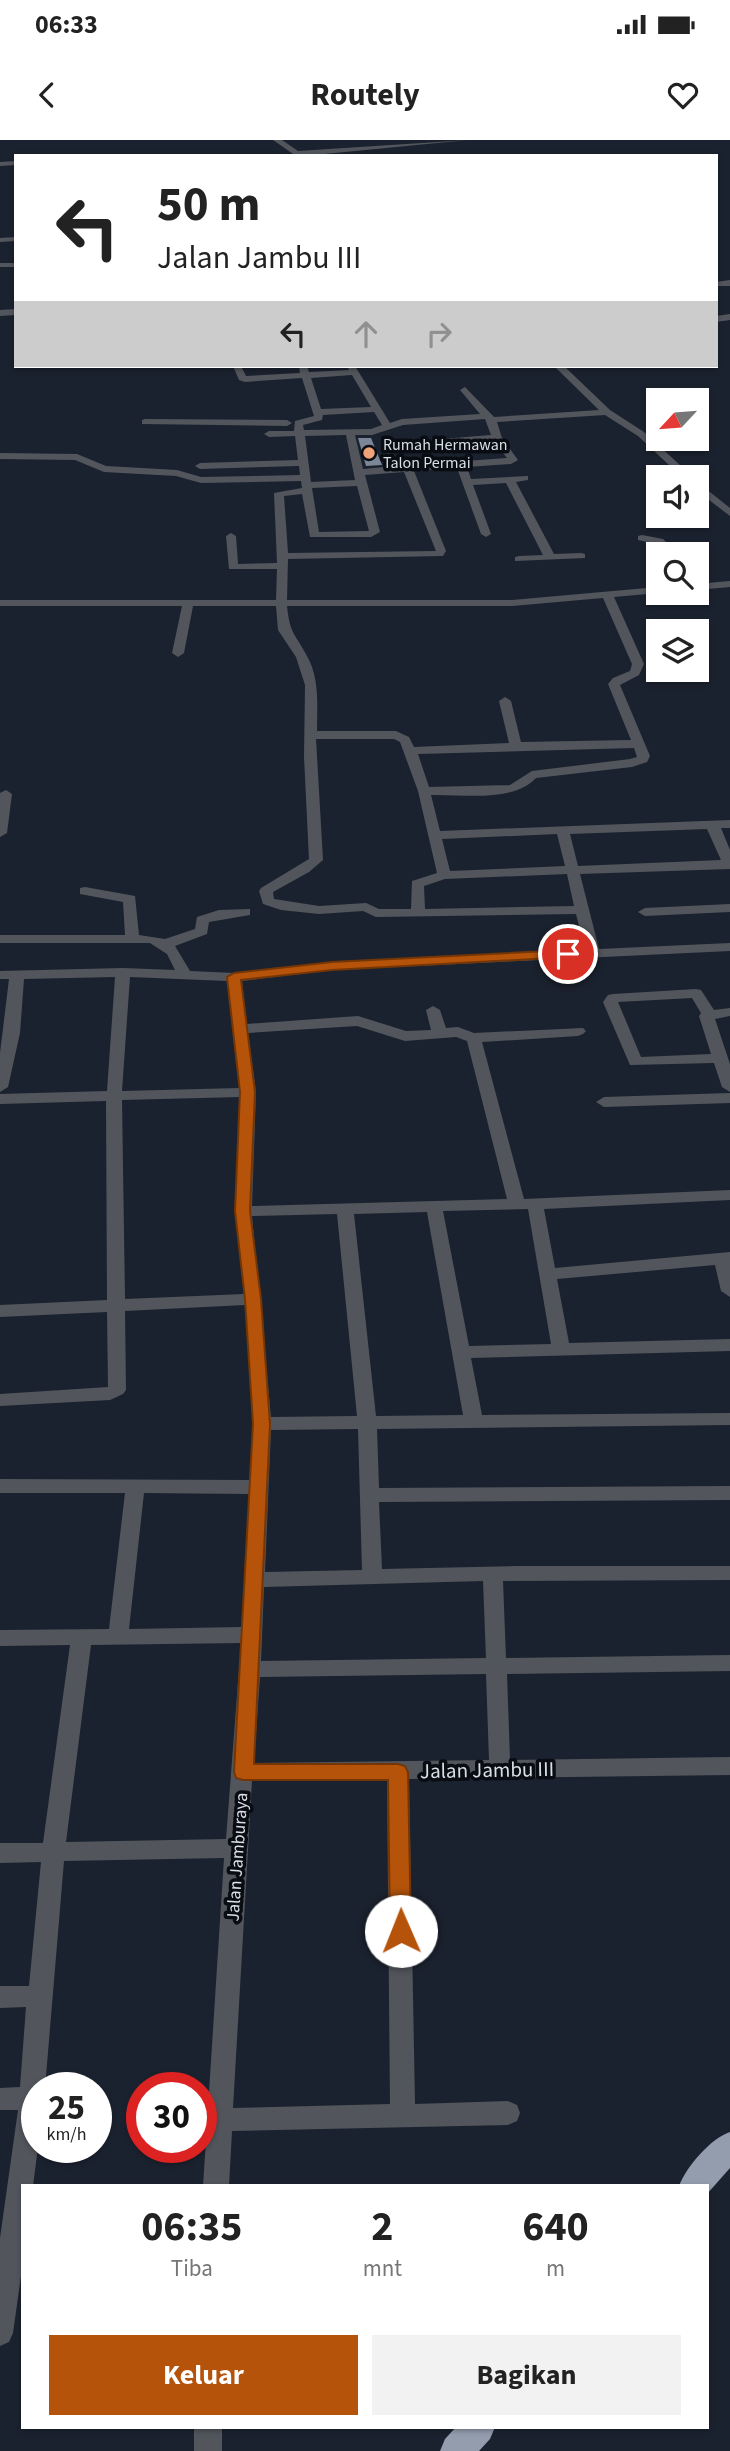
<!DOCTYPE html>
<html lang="id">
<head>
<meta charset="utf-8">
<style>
  :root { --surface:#fff; --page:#f2f2f2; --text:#222; --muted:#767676; --accent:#b45309 }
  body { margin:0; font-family:"Source Sans 3",sans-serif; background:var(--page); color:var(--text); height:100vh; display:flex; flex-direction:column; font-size:26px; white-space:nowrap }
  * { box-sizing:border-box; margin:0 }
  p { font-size:23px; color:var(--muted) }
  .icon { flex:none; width:38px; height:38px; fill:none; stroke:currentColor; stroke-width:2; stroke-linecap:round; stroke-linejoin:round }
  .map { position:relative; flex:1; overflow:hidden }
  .drawer { position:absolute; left:21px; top:2044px; width:688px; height:245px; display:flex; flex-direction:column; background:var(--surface); border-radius:0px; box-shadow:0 2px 5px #0004 }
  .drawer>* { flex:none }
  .hud { position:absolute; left:14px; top:14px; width:704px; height:214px; border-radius:0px; box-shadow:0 2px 5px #0004; background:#fff; color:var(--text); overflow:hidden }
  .needle { width:46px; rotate:244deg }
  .buttons { position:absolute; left:646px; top:248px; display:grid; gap:14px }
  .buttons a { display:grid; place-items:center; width:63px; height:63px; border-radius:0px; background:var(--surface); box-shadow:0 2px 5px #0004; font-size:35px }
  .speed { position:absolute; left:21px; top:1932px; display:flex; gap:14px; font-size:35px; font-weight:700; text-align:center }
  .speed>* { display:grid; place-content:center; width:91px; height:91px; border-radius:50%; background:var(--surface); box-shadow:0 2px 5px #0004; line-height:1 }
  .speed small { font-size:18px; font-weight:400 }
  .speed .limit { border:10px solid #d22; background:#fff; color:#111 }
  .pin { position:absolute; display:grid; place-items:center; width:60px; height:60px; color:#fff; margin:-30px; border:4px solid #fff; border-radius:50%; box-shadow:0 2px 7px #0007 }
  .me { position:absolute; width:77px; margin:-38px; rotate:359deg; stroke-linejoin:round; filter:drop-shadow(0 0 5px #0008) }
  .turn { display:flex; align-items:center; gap:24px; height:147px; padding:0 28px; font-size:32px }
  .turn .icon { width:91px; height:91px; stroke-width:2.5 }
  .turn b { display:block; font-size:49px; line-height:60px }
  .lanes { display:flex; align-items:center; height:66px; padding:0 28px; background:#0003; justify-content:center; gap:35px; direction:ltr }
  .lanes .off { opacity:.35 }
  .eta { display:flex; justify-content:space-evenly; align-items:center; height:119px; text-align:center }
  .eta b { font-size:42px; font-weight:700; line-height:49px }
  .cta { display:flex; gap:14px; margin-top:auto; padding:14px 28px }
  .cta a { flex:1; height:80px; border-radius:0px; background:var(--accent); color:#fff; font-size:28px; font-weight:700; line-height:80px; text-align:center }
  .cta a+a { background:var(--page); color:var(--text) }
  .status { display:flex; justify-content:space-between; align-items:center; height:49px; padding:0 35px; background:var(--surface); direction:ltr }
  .status svg { height:19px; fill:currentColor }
  header { display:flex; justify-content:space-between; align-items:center; height:91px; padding:0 28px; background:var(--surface); font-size:32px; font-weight:700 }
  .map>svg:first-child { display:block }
</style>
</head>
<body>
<div class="status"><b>06:33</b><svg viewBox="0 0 49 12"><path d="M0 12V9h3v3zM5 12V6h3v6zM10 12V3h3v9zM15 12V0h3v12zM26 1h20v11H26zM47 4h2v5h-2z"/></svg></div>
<header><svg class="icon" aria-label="back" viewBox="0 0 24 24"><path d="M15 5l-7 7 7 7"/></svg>Routely<svg class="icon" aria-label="heart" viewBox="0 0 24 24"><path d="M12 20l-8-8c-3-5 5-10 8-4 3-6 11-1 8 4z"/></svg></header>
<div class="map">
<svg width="730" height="2311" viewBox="0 0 730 2311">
  <rect width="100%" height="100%" fill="#1b222f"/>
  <!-- building -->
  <path fill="#7d8696" d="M 358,298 L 371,298 L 382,325 L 366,326 Z"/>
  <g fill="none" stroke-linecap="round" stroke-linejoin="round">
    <!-- street -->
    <g fill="#52565c" fill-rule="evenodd">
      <path d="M 273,0 L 282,0 L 298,11 L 468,0 L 304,16 L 296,16 Z"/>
      <path d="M 16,21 L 16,25 L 0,26 L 0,22 Z"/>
      <path d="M 16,97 L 16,101 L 0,102 L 0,98 Z"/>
      <rect x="0" y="123" width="16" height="4"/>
      <path d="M 730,140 L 730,146 L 716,146 L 716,142 Z"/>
      <path d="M 16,169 L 16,175 L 0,176 L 0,170 Z"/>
      <path d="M 730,174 L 730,180 L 716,182 L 716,176 Z"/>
      <path d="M 233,226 L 241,226 L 246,236 L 300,233 L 299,226 L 307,226 L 309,232 L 349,230 L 347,226 L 355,226 L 390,283 L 402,279 L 480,274 L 460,250 L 465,247 L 494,277 L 599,270 L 554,226 L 564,226 L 610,270 L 644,292 L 694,338 L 683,338 L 638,296 L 605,275 L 497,282 L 502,298 L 518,320 L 511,324 L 467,327 L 471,339 L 528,336 L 528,340 L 516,342 L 554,414 L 581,413 L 585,414 L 585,418 L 515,421 L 515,417 L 519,416 L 543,415 L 506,343 L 473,345 L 491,394 L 486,397 L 481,394 L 457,328 L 414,331 L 446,411 L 443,416 L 288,419 L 287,460 L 512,460 L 658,447 L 658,453 L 614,457 L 644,524 L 639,535 L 620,545 L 650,616 L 647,622 L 632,627 L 536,638 C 512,663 464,654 431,655 L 440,691 L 730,680 L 730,688 L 721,688 L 730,710 L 730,729 L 580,734 L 599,809 L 730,803 L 730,811 L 332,830 L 242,841 L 247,884 L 358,876 L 406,891 L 431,890 L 426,870 L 433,866 L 440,870 L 446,888 L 458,887 L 474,893 L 583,888 L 586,891 L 583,894 L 578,896 L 482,902 L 524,1059 L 730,1050 L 730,1060 L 544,1069 L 555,1128 L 730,1112 L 730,1157 L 721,1151 L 715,1125 L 557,1139 L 569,1203 L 730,1199 L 730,1211 L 471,1218 L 482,1275 L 730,1273 L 730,1285 L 377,1289 L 379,1348 L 730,1346 L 730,1360 L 379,1362 L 382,1429 L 516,1426 L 730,1426 L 730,1440 L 503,1441 L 506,1518 L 730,1515 L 730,1531 L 507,1534 L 510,1620 L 730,1617 L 730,1635 L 409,1639 L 415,1964 L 508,1961 L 517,1965 L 520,1973 L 517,1981 L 508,1985 L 232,1991 L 229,2046 L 203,2046 L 224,1718 L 64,1721 L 45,1948 L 37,1948 L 38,2007 L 33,2046 L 23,2046 L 23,2122 L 13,2193 L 9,2202 L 0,2206 L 0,2098 L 18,1970 L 0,1970 L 0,1948 L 20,1947 L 26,1867 L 0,1868 L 0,1846 L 29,1846 L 41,1722 L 0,1723 L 0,1703 L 43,1703 L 70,1505 L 0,1506 L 0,1490 L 109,1489 L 125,1353 L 0,1353 L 0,1339 L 250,1340 L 253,1284 L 245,1165 L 125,1171 L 126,1250 L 123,1254 L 110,1260 L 0,1266 L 0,1254 L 108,1247 L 107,1172 L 0,1177 L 0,1165 L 107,1160 L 106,961 L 0,964 L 0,954 L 107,951 L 115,837 L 24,839 L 20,893 L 8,947 L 0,952 L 0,913 L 9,839 L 0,839 L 0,831 L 123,828 L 175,830 L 167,814 L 150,803 L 0,803 L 0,795 L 125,795 L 123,762 L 80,754 L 80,748 L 85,747 L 135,756 L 139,795 L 165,799 L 195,789 L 197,777 L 219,770 L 250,769 L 250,775 L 209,782 L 207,794 L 175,806 L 190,831 L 234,833 L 332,822 L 585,810 L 576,774 L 376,777 L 363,771 L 319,774 L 281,770 L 263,764 L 259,751 L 261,748 L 309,719 L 304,617 L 305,545 L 296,517 L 278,490 L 276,466 L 193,466 L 184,513 L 178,517 L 172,513 L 182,466 L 0,466 L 0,460 L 276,460 L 277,429 L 229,429 L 226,396 L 231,393 L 236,396 L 238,424 L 277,423 L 274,353 L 302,348 L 301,341 L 201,343 L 176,336 L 104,332 L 75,320 L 0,319 L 0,313 L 77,314 L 106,326 L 177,330 L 201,337 L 300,335 L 299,326 L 200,329 L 195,326 L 200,323 L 298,320 L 295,296 L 269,297 L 264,294 L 269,291 L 294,291 L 295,281 L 314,276 L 302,238 L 245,242 L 239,240 ZM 352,235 L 371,267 L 321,269 L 311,238 ZM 374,272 L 382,285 L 371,289 L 304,290 L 303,285 L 322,280 L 323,275 ZM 485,279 L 491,295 L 381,304 L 385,327 L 363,329 L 355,295 L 372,295 L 403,285 ZM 346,295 L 355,340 L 311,342 L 305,296 ZM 494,301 L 507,318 L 395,326 L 390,309 ZM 404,332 L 436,411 L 288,413 L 284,356 L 302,354 L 310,397 L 371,397 L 380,392 L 365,335 ZM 357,346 L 369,391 L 319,392 L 312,348 ZM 603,458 L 632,524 L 630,531 L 613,538 L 608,544 L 631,600 L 521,602 L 511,561 L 505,557 L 499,561 L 509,603 L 414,607 L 409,597 L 396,591 L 317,591 C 317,566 320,539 307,516 C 295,493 290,495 287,466 L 512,466 ZM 316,599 L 394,599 L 400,602 L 418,651 L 437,733 L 412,741 L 411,769 L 379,769 L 366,763 L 319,766 L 274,759 L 273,752 L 309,732 L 323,720 ZM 634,608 L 637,617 L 630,619 L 532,631 L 510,645 L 429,647 L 418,614 ZM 707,689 L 721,720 L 578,726 L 570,694 ZM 557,694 L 565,726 L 450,731 L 442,699 ZM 567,734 L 574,766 L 425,769 L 424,746 L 445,739 ZM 130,837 L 227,841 L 240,948 L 122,951 ZM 357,886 L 405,901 L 456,897 L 467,901 L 507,1059 L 252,1066 L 256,952 L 248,893 ZM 240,957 L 235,1071 L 244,1154 L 125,1159 L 122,960 ZM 528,1069 L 551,1204 L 469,1206 L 443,1071 ZM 427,1072 L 463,1275 L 376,1276 L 354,1074 ZM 337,1074 L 357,1276 L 271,1277 L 252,1076 ZM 358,1289 L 362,1430 L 265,1432 L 271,1290 ZM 144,1353 L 249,1354 L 242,1487 L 129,1489 ZM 483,1441 L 486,1518 L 261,1521 L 264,1447 ZM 241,1503 L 226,1699 L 66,1702 L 91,1505 ZM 486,1534 L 489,1620 L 254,1623 L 260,1537 ZM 387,1639 L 390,1964 L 233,1968 L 252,1641 Z"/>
      <path d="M 145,279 L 287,280 L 292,283 L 287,286 L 142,284 L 142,280 Z"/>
      <path d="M 696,341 L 730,368 L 730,376 L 696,350 Z"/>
      <path d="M 642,395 L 663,399 L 679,415 L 667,415 L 656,404 L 638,400 L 638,396 Z"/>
      <path d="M 730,441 L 730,447 L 696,450 L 696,444 Z"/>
      <path d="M 6,650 L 12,654 L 7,693 L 0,697 L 0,653 Z"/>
      <path d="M 730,764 L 730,772 L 645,776 L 638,772 L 645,768 Z"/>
      <path d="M 696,849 L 701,850 L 714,870 L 730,868 L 730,876 L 715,879 L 730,924 L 730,952 L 722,947 L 714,923 L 630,925 L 603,862 L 608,855 L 613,854 ZM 692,858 L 701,873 L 699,876 L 711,914 L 641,917 L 618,862 Z"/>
      <path d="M 730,953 L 730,963 L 604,967 L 596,962 L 604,957 Z"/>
      <rect x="194" y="2287" width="28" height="24"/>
    </g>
    <!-- highway -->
    <g fill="#939dae" fill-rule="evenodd">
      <path d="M 730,1992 L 730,2028 L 707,2054 L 707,2046 L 679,2046 C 687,2026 710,1999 730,1992 Z"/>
      <path d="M 456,2287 L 495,2287 L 490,2299 L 479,2311 L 440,2311 L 445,2299 Z"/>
    </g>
  </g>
  <!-- route -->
  <path fill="#b45309" stroke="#753606" stroke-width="2" d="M 568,810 L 574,814 L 572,817 L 332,830 L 241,840 L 255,952 L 250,1071 L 261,1159 L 270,1284 L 254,1624 L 398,1624 L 405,1626 L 408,1632 L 411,1791 L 408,1798 L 401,1801 L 393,1798 L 390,1791 L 388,1640 L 243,1640 L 236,1638 L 234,1632 L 253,1284 L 245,1159 L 235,1071 L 240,952 L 227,837 L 234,833 L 332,822 Z"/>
  <!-- markers -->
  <circle fill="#efa376" stroke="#090c12" stroke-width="2.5" cx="369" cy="313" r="7"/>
  <g text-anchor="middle" stroke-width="7" stroke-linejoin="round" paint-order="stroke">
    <!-- far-poi labels -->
    <g font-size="16" fill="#d9dee7" stroke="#090c12" text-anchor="start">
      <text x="383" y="310">Rumah Hermawan<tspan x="383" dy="18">Talon Permai</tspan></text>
    </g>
    <!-- street labels -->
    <g font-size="18" fill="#d9dee7" stroke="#090c12">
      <text transform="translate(237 1717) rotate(-86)" y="6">Jalan Jamburaya</text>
    </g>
    <!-- near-street labels -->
    <g font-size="21" fill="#d9dee7" stroke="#090c12">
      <text transform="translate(487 1630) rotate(-1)" y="7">Jalan Jambu III</text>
    </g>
  </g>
</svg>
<div class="buttons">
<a><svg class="needle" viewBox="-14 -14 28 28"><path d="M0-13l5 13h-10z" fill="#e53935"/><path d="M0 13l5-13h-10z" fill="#767676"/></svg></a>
<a><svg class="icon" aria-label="sound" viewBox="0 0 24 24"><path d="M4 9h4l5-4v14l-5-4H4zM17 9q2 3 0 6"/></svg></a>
<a><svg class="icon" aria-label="search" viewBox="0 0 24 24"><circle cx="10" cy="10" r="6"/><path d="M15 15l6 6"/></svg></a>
<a><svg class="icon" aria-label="layers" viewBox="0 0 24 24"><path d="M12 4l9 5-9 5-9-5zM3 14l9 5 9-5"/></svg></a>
</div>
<div class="speed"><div>25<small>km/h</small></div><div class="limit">30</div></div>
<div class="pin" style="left:568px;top:814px;background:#d93025"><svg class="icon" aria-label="arrive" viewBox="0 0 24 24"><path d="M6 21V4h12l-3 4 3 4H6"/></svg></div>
<svg class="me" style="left:401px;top:1791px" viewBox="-20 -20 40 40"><circle r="19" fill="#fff"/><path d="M0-13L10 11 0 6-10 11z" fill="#b45309"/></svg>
<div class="hud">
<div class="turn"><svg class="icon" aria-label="left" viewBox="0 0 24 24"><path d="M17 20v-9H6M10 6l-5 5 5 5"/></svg><div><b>50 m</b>Jalan Jambu III</div></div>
<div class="lanes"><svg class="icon" aria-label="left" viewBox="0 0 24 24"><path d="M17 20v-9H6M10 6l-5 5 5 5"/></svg><svg class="icon off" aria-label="ahead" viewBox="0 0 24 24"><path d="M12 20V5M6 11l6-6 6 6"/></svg><svg class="icon off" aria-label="right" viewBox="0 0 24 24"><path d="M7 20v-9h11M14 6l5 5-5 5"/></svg></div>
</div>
<section class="drawer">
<div class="eta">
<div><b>06:35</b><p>Tiba</p></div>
<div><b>2</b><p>mnt</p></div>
<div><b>640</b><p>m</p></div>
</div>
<div class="cta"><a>Keluar</a><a>Bagikan</a></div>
</section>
</div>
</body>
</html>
